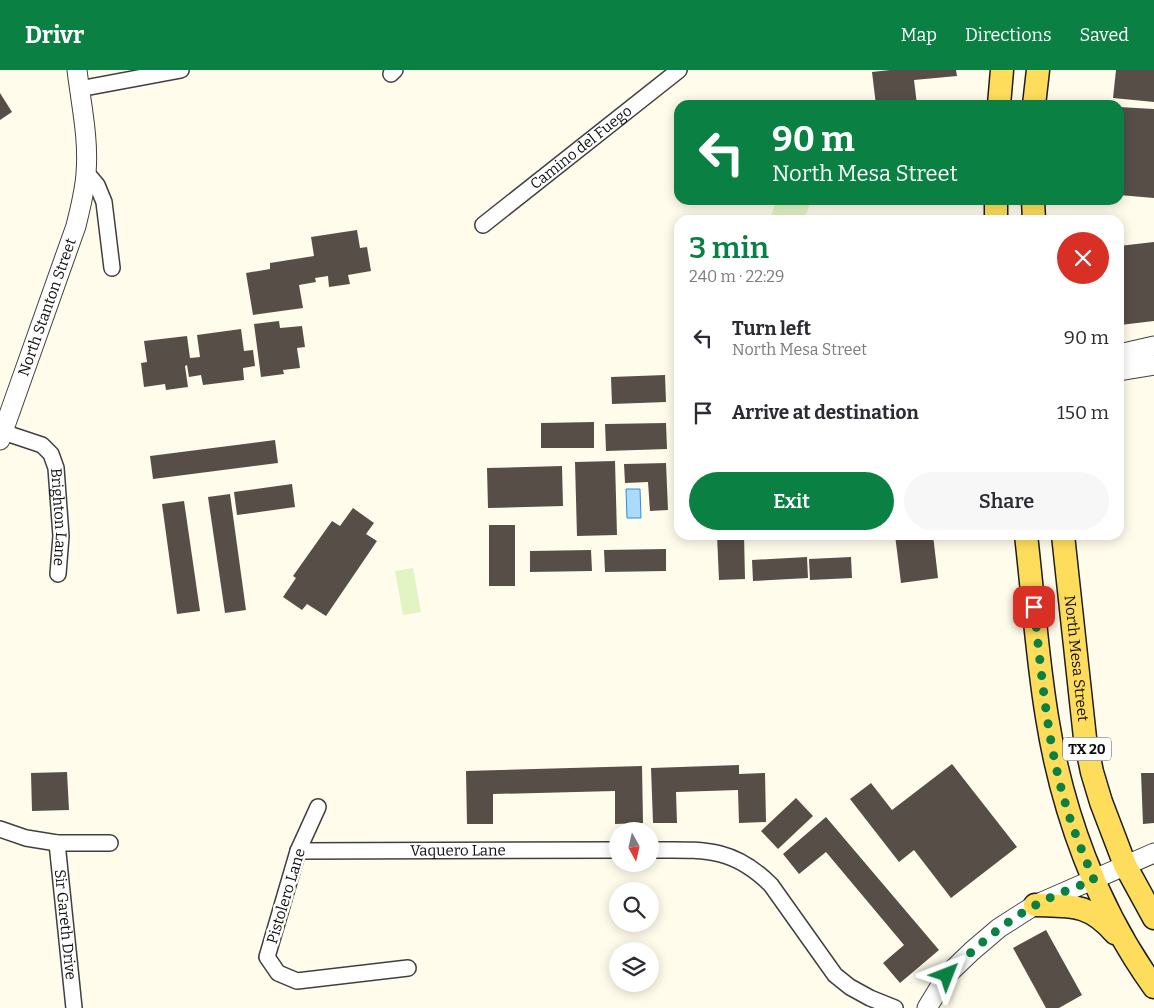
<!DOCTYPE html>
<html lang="en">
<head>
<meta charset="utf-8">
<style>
  :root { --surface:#fff; --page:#f7f7f7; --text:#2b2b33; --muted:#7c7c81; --accent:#0b8043 }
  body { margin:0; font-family:Bitter,serif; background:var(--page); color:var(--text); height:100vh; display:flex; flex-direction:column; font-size:19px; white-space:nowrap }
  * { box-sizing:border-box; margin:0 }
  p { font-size:16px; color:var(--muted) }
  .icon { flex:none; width:28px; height:28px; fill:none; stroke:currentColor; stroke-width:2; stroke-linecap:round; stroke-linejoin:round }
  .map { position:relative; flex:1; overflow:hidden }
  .panel { position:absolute; left:674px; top:145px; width:450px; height:325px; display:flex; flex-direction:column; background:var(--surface); border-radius:15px; box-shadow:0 2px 12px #0003 }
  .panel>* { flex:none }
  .guide { position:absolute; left:674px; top:30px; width:450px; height:105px; border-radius:15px; box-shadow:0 2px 12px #0003; background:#0b8043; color:#fff; overflow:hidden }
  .needle { width:32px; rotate:172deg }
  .buttons { position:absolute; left:609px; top:752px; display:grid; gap:10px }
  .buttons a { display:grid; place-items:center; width:50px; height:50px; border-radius:50%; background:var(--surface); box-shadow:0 2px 12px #0003; font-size:25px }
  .pin { position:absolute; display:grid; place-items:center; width:42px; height:42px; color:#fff; margin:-21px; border-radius:10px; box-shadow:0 2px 8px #0006 }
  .me { position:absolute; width:55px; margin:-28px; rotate:45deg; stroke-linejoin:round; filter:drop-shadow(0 0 4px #0008) }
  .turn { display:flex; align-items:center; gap:18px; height:105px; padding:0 15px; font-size:22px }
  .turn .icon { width:65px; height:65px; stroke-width:2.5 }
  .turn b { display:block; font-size:35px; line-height:42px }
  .round { display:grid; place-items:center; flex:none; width:52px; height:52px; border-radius:26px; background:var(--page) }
  .headline { display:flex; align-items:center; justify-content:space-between; height:85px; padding:0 15px }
  h1 { font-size:30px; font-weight:600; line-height:38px; color:var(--accent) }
  .button { display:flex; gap:10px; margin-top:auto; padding:10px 15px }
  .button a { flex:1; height:58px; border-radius:30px; background:var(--accent); color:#fff; font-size:20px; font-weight:600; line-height:58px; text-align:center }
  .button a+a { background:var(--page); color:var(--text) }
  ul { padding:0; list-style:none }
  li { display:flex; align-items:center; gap:15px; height:75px; padding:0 15px }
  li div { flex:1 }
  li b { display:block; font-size:19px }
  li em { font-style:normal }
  header { display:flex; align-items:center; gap:30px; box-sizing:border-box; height:70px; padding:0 25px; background:var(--accent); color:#fff }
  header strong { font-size:24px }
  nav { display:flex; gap:28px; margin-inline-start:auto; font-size:18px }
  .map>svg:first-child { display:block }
</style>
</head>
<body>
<header>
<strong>Drivr</strong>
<nav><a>Map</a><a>Directions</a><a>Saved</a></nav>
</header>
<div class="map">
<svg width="1154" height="938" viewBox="0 0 1154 938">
  <rect width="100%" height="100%" fill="#fffcec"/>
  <!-- pitch -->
  <g fill="#e2f4c4">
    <path d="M 776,130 L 811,130 L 804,150 L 770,150 Z"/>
    <path d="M 413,498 L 421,542 L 403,545 L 395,501 Z"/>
  </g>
  <!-- water -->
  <path fill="#aadbfd" stroke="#298fdc" d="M 626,419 L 640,419 L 641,448 L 627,448 Z"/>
  <!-- building -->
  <g fill="#574e48">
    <path d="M 890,0 L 956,0 L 957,6 L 914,10 L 917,35 L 876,35 L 872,2 Z"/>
    <path d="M 1116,0 L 1154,0 L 1154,32 L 1113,28 Z"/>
    <path d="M 0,23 L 12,42 L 0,50 Z"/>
    <path d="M 1119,37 L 1154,39 L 1154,128 L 1119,125 Z"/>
    <path d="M 357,160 L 360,178 L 367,177 L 371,201 L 348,205 L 350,214 L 329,217 L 328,206 L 315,208 L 316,212 L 299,215 L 303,238 L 253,245 L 246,203 L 270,199 L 270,193 L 314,186 L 311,167 Z"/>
    <path d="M 1154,172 L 1154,251 L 1120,255 L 1119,176 Z"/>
    <path d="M 279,251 L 280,258 L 302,256 L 305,277 L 297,278 L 300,298 L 283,300 L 284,304 L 261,307 L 254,254 Z"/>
    <path d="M 241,259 L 244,281 L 253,280 L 255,296 L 243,298 L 244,310 L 203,315 L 201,305 L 189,307 L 187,295 L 185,296 L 188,317 L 166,320 L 165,314 L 144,317 L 141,293 L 147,292 L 144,271 L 187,266 L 190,288 L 200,287 L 197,265 Z"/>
    <path d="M 665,305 L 666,332 L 612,334 L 611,307 Z"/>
    <path d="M 594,352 L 594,378 L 541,378 L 541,353 Z"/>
    <path d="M 666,353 L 667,379 L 606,381 L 605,354 Z"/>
    <path d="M 275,370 L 278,393 L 153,409 L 150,386 Z"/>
    <path d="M 615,391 L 617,465 L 577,466 L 575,392 Z"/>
    <path d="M 666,393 L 668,440 L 650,441 L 648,412 L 625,413 L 624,394 Z"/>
    <path d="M 562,396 L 563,436 L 488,438 L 487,398 Z"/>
    <path d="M 292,414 L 295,437 L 237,445 L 234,422 Z"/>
    <path d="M 230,424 L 246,540 L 225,543 L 208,427 Z"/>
    <path d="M 184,431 L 200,541 L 177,544 L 162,434 Z"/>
    <path d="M 353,438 L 374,453 L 366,464 L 377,471 L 326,546 L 307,534 L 302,540 L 283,527 L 296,508 L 293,506 L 332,451 L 340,456 Z"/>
    <rect x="489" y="455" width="26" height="61"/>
    <path d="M 717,465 L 744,465 L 745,509 L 719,510 Z"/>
    <path d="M 895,465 L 933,465 L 938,508 L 901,513 Z"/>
    <path d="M 936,465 L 972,465 L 972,467 L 936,470 Z"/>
    <path d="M 666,479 L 666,501 L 605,502 L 604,480 Z"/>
    <path d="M 591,480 L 592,501 L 530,502 L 530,481 Z"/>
    <path d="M 807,487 L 808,508 L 753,511 L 752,490 Z"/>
    <path d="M 851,487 L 852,508 L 810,510 L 809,489 Z"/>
    <path d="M 952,694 L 1017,777 L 951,828 L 914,780 L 899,792 L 850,729 L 871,713 L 892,740 Z"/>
    <path d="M 739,695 L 739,704 L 765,703 L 766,752 L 739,753 L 738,720 L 676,722 L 677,753 L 653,753 L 651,698 Z"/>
    <path d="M 642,696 L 643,753 L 615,754 L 615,721 L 493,724 L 493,754 L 467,754 L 466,701 Z"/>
    <path d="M 67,702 L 69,740 L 32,741 L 31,703 Z"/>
    <path d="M 1141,703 L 1154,703 L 1154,753 L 1143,754 Z"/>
    <path d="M 796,728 L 813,746 L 778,779 L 761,761 Z"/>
    <path d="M 826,747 L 939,880 L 900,913 L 883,893 L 904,875 L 826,782 L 799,804 L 783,784 Z"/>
    <path d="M 1046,860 L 1082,925 L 1059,938 L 1046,938 L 1013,878 Z"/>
  </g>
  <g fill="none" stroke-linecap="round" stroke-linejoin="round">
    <!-- minor casing -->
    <g stroke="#404040" stroke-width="18">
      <g id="minor">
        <path d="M 391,4 L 395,0"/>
        <path d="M 79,19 L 181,0"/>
        <path d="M 86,102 L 97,115 L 104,132 L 112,198"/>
        <path id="s1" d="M 483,155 L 679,0"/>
        <path id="s2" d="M 3,362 L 42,375 L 51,384 L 56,398 L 61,466 L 58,504"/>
        <path d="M 318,737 L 298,781 L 267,887 L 278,903 L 297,911 L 408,898"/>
        <path d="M 0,759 L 26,768 L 57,773 L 110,773"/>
        <path id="s3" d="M 57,773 L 74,938"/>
        <path d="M 650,780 C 702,780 732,776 771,815 L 835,905 L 850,917 L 870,928 L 895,938"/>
        <path id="s4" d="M 298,781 L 618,780"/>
      </g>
    </g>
    <!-- tertiary casing -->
    <g stroke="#404040" stroke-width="21">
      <g id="tertiary">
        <path d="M 1119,284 L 1154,276"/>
        <path d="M 1119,301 L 1154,295"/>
        <path id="s5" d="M 0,370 L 76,156 C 80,139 85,121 86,103 C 89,69 81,34 77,0"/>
        <path d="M 927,938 L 947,905 L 972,881 L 999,858 L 1035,835 L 1154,783"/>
      </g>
    </g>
    <!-- primary casing -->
    <g stroke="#1e1e1e" stroke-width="25">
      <g id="primary">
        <path d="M 999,35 L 1002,0"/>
        <path d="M 1034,35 L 1038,0"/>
        <path d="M 1033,130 L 1034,150"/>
        <path d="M 996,150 L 996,130"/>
        <path d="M 1026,465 C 1033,525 1037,587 1047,647 C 1062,742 1097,838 1154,917"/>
        <path id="s6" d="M 1063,465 L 1085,668 L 1092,702 L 1101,732 L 1125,795 L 1154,848"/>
        <path d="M 1035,835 C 1071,836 1089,833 1115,863"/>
      </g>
    </g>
    <!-- minor -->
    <use href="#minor" stroke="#fff" stroke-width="15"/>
    <!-- tertiary -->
    <use href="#tertiary" stroke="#fff" stroke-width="19"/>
    <!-- primary -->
    <use href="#primary" stroke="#ffdd5c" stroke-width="22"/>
  </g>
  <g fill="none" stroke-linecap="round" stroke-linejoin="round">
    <!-- route -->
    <path stroke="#0b8043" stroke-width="9" stroke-dasharray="0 16.2" d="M 947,905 C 974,879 1001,854 1034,836 C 1053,825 1074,818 1094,810 C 1085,788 1075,765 1068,742 C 1047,676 1042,606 1034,537"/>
  </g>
  <g text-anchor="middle" stroke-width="5" stroke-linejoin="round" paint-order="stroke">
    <!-- shield labels -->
    <rect fill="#fff" stroke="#565656" stroke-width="1" x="1063" y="667.5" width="48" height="23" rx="4"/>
    <g font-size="14" font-weight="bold" fill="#0d0d0d">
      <text x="1087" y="684">TX 20</text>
    </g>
    <!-- street labels -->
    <g font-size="15" fill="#0d0d0d" stroke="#fff">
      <text dy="5" stroke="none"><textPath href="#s1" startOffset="125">Camino del Fuego</textPath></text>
      <text dy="5" stroke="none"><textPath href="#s5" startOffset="141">North Stanton Street</textPath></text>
      <text dy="5" stroke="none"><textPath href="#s2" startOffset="118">Brighton Lane</textPath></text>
      <text dy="5" stroke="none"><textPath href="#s6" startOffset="124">North Mesa Street</textPath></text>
      <text dy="5" stroke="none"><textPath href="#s4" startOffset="160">Vaquero Lane</textPath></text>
      <text transform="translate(286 826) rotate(-73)" y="5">Pistolero Lane</text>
      <text dy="5" stroke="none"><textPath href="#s3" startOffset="82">Sir Gareth Drive</textPath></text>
    </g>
  </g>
</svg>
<div class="buttons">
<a><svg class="needle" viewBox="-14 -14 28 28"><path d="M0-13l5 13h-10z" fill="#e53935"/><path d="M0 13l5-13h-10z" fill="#7c7c81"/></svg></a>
<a><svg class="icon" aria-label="search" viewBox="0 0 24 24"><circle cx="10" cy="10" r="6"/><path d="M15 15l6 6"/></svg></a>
<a><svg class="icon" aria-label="layers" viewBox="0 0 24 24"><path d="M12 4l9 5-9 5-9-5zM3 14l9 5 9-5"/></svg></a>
</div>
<div class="pin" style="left:1034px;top:537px;background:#d93025"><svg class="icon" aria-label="arrive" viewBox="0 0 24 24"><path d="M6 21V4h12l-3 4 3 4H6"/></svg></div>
<svg class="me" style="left:947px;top:905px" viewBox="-20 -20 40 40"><path d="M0-17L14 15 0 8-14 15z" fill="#0b8043" stroke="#fff" stroke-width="4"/></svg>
<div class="guide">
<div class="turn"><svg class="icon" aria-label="left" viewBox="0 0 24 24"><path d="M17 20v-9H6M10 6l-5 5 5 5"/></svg><div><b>90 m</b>North Mesa Street</div></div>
</div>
<section class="panel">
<div class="headline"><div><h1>3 min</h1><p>240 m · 22:29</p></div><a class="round" style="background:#d93025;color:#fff"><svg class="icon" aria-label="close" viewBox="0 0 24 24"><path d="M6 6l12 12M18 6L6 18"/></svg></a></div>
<ul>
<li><svg class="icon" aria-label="left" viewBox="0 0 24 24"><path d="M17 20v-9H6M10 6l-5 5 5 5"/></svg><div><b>Turn left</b><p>North Mesa Street</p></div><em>90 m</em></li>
<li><svg class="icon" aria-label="arrive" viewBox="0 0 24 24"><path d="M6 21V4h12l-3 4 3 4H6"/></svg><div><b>Arrive at destination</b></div><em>150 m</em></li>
</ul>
<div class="button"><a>Exit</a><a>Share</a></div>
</section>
</div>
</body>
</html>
